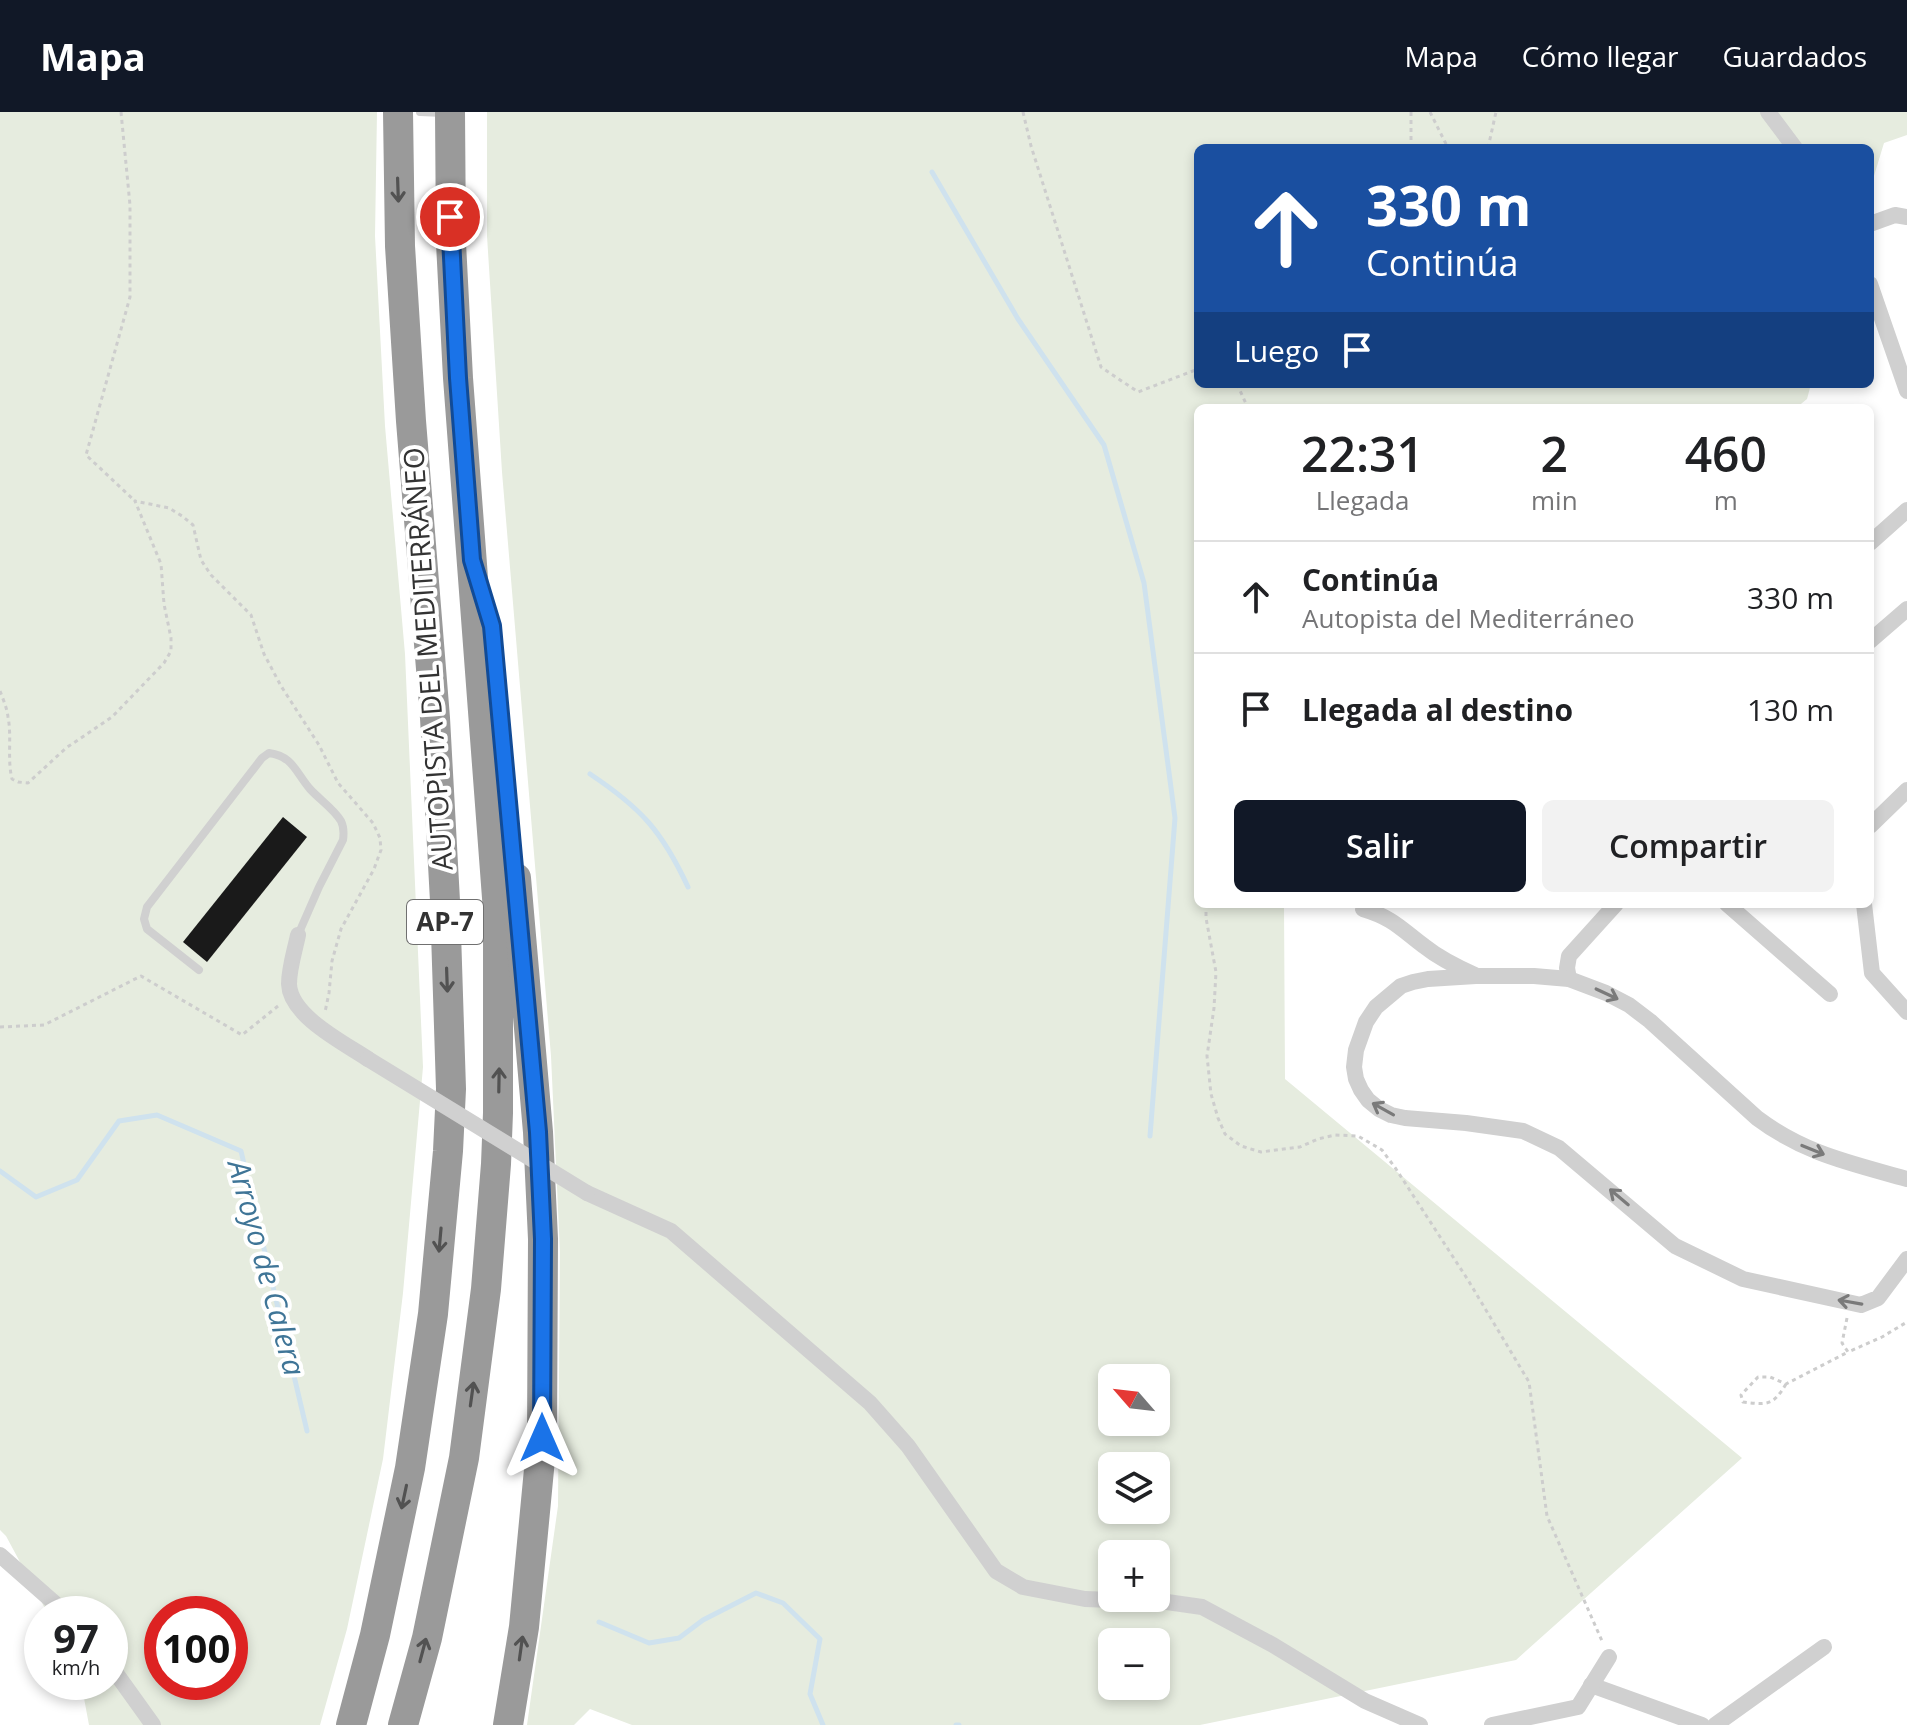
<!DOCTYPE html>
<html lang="es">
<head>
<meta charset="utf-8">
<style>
  :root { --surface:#fff; --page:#f2f2f2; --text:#202124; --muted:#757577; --line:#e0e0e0; --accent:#111827 }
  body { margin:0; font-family:"Open Sans",sans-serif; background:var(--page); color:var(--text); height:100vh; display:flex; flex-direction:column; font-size:30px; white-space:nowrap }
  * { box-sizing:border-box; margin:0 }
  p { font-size:26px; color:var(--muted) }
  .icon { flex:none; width:44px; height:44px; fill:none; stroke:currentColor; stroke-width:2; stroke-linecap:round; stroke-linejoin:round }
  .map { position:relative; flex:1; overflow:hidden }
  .details { position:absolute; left:1194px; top:292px; width:680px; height:504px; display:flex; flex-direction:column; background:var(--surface); border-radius:12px; box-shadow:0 4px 12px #0003 }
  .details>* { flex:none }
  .banner { position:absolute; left:1194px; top:32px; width:680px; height:244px; border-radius:12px; box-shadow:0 4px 12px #0003; background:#1a4fa0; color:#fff; overflow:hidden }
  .needle { width:52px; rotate:298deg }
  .tools { position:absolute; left:1098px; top:1252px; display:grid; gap:16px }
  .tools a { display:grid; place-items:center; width:72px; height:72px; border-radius:12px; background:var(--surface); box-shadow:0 4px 12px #0003; font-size:40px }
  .speed { position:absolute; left:24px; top:1484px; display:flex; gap:16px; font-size:40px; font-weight:700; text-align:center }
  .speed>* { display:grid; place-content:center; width:104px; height:104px; border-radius:50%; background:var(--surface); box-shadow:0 4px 12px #0003; line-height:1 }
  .speed small { font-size:20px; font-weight:400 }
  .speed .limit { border:12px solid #d22; background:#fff; color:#111 }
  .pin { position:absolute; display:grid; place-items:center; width:68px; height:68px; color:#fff; margin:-34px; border:4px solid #fff; border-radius:50%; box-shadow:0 2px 8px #0007 }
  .me { position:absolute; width:88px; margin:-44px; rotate:0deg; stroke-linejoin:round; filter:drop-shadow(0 0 6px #0008) }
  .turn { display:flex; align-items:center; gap:28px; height:168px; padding:0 40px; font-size:36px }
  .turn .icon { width:104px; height:104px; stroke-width:2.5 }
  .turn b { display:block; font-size:56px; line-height:68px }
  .then { display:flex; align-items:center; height:76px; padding:0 40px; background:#0003; gap:16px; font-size:30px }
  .eta { display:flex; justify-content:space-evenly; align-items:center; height:136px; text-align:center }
  .eta b { font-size:48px; font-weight:600; line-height:56px }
  .cta { display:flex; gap:16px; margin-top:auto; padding:16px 40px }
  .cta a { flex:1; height:92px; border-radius:12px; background:var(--accent); color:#fff; font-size:32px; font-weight:600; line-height:92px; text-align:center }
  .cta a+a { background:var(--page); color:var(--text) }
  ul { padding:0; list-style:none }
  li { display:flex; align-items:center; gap:24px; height:112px; padding:0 40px; border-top:2px solid var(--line) }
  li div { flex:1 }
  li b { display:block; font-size:30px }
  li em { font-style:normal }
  header { display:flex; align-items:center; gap:48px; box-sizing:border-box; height:112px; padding:0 40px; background:var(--accent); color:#fff }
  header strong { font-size:38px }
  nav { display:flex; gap:44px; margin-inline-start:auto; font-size:28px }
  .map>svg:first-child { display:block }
</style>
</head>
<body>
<header>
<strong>Mapa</strong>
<nav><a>Mapa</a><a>Cómo llegar</a><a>Guardados</a></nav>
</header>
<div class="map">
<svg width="1907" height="1613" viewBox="0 0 1907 1613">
  <rect width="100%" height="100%" fill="#fff"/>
  <!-- green -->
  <g fill="#e6ecdf" fill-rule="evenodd">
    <path d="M 0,0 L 377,0 L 375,124 L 385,314 L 405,542 L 423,955 L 403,1181 L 383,1347 L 347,1517 L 320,1613 L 89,1613 L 81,1570 L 110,1570 L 110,1502 L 48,1502 L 6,1424 L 0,1418 ZM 162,1502 L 230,1502 L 230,1570 L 162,1570 Z"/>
    <path d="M 487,0 L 1907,0 L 1907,23 L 1884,31 L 1870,77 L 1870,36 L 1198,36 L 1198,272 L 1811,272 L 1807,287 L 1796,296 L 1198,296 L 1198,792 L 1284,792 L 1285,967 L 1742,1346 L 1516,1548 L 1200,1613 L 632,1613 L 590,1597 L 574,1613 L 527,1613 L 558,1394 L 560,1140 L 551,944 L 502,360 L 487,124 ZM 1112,1266 L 1156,1266 L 1156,1310 L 1112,1310 ZM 1112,1354 L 1156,1354 L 1156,1398 L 1112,1398 ZM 1112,1442 L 1156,1442 L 1156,1486 L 1112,1486 ZM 1112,1530 L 1156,1530 L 1156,1574 L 1112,1574 Z"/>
  </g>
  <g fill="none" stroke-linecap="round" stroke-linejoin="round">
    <!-- stream -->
    <g stroke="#cfe2ee" stroke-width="5">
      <path d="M 932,60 L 1018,207 L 1104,333 L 1144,471 L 1175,706 L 1150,1024"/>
      <path d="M 590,662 C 641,696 662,719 688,775"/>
      <path d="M 0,1059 L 36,1085 L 77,1068 L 119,1009 L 157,1003 L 241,1039 L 307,1319"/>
      <path d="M 599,1510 L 649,1531 L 679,1526 L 703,1508 L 756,1481 L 783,1491 L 820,1527 L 810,1582 L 823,1613"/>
      <path d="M 956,1613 L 959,1613"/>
    </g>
  </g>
  <!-- building -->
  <path fill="#1a1a1a" d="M 283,705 L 307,725 L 207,850 L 183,830 Z"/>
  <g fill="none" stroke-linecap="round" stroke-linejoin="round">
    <!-- path -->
    <g stroke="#cdcdcd" stroke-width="3" stroke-dasharray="4 4" stroke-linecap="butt">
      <path d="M 121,0 L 130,93 L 130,185 L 86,343 L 135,389"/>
      <path d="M 1023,0 L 1031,34 L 1101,255 L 1138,280 L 1198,257"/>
      <path d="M 1430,0 L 1448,36"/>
      <path d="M 1411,36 L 1411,0"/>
      <path d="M 1488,36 L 1496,0"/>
      <path d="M 1237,272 L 1248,296"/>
      <path d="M 0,579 C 3,587 7,596 8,605 C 12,625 7,647 12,667 L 18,670 L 28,671 L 66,636 L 112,605 L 164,551 L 171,539 L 171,526 L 164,492 L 161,452 L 135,389 L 169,396 L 182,404 L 193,413 L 201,448 L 211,463 L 251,503 L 264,542 L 281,574 L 319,633 L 338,671 L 373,711 L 380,726 L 381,738 L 374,757 L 341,817 L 332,849 L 329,881 L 325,900"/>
      <path d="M 1206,792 L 1206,806 L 1216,860 L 1214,896 L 1207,944 L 1211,982 L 1218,1006 L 1225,1022 L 1241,1034 L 1261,1040 L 1300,1035 L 1318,1027 L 1335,1023 L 1358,1024 L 1382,1038 L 1396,1057 L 1468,1168 L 1529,1270 L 1547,1404 L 1602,1529"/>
      <path d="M 0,915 L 44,913 L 141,864 L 242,923 L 278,894"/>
      <path d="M 1847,1206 L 1842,1231 L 1848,1240 L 1882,1225 L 1907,1210"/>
      <path d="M 1786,1272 C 1773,1294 1767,1293 1743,1290 L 1741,1283 L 1758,1265 L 1770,1265 L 1786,1272 L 1848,1240"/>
    </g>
    <!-- lane -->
    <g stroke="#d0d0d0" stroke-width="8">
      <path d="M 420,0 L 443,1"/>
      <path d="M 199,858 L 147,817 L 144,807 L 147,795 L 262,646 L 269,641 C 293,644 296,661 310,677 C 319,687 334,697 341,709 C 344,715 344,721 343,728 L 319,775 L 298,823"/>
    </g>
    <!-- street -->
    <g stroke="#d0d0d0" stroke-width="16">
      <path d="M 1768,0 L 1795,36"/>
      <path d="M 1870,112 L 1895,103 L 1907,105"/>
      <path d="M 1870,172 L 1907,279"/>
      <path d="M 1870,431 L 1907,398"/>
      <path d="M 1870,529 L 1907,497"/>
      <path d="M 1870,714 L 1907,678"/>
      <path d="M 1727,792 L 1830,882"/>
      <path d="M 1864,792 L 1872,861 L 1907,900"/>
      <path d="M 1363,797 C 1393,806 1400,816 1424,834 C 1439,846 1457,855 1475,863"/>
      <path d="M 298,823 C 295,838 289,856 289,872 C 290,904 344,931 368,947"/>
      <path d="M 1569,867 L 1567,856 L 1569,844 L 1616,792"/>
      <path d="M 1907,1067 C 1851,1051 1805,1042 1757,1006 L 1650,909 L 1629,893 L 1606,881 L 1569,867 L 1534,864 L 1476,864 L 1428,867 L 1413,870 L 1401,874 L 1376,895 L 1366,910 L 1356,938 L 1354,955 L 1356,967 L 1361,978 L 1368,988 L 1379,997 L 1391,1003 L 1405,1006 L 1466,1011 L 1523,1019 L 1559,1036 L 1675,1134 L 1743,1167 L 1861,1193 L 1878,1186 L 1907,1147"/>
      <path d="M 587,1081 L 671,1119 L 870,1291 L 908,1334 L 996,1459 L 1023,1475 L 1085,1487 L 1167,1490 L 1202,1495 L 1273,1533 L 1365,1589 L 1420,1613"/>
      <path d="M 0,1443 L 67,1502"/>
      <path d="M 110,1553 L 153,1613"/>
      <path d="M 1591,1573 L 1702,1613"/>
      <path d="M 1492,1613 L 1578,1595 L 1609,1545"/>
      <path d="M 1715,1613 L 1824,1535"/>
    </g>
    <!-- highway -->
    <g stroke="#9a9a9a" stroke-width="30">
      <path d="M 351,1613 L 375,1523 L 410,1356 L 433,1202 L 448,1039 L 451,977 L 445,789 L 435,606 L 411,309 L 400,134 L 398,0"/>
      <path d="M 403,1613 L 427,1526 L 464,1346 L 486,1177 L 496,1052 L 498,1001 L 498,799 L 458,266 L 451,131 L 450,0"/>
      <path d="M 508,1613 L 524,1515 L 542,1326 L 543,1127 L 538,1020 L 516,766"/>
    </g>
    <!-- street-bridge -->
    <path stroke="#d0d0d0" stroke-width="16" d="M 368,947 L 587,1081"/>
  </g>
  <!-- one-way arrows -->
  <defs><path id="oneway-shaft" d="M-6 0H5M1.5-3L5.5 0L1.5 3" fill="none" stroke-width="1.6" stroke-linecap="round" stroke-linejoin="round" transform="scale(2)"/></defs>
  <g stroke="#525252">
    <use href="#oneway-shaft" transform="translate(398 78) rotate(88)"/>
    <use href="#oneway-shaft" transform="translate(447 868) rotate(88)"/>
    <use href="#oneway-shaft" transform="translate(499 968) rotate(-89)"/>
    <use href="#oneway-shaft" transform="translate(440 1128) rotate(95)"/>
    <use href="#oneway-shaft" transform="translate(472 1282) rotate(-82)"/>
    <use href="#oneway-shaft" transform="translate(404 1385) rotate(102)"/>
    <use href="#oneway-shaft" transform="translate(521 1536) rotate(-82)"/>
    <use href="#oneway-shaft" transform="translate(423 1538) rotate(-75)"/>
  </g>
  <g stroke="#7a7a7a">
    <use href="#oneway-shaft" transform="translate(1607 882) rotate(25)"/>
    <use href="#oneway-shaft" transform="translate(1383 997) rotate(-151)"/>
    <use href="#oneway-shaft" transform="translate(1813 1038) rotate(22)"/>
    <use href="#oneway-shaft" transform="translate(1619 1085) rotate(-140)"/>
    <use href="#oneway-shaft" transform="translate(1850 1190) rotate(-170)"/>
  </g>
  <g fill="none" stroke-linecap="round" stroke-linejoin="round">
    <!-- route casing -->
    <g stroke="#114b97" stroke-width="20">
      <path id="route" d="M 450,105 L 458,266 L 472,448 L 492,514 L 538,1020 L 543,1127 L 542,1326"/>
    </g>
    <!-- route -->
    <use href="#route" stroke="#1a73e8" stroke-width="14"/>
  </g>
  <g text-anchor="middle" stroke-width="8" stroke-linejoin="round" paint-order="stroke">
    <!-- shield labels -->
    <rect fill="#fff" stroke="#707070" stroke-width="2" x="407" y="788" width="76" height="44" rx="6"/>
    <g font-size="26" font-weight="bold" fill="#333">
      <text x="445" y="819">AP-7</text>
    </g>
    <!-- street labels -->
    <g font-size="28" fill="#333" stroke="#fff">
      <text transform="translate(428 547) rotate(-94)" y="10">AUTOPISTA DEL MEDITERRÁNEO</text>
    </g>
    <!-- water labels -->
    <g font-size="30" font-style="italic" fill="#3f7597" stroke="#fff">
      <text transform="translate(266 1156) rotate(75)" y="10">Arroyo de Calera</text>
    </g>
  </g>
</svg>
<div class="tools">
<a><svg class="needle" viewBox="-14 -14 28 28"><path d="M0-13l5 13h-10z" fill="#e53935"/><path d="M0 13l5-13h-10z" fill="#757577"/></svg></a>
<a><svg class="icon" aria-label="layers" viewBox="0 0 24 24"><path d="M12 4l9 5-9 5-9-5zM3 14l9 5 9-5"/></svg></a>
<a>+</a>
<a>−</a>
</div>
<div class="speed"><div>97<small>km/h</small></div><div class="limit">100</div></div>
<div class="pin" style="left:450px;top:105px;background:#d93025"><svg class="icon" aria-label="arrive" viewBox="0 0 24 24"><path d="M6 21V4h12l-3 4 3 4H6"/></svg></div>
<svg class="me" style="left:542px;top:1326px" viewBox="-20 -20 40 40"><path d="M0-17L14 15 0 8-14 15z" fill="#1a73e8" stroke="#fff" stroke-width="4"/></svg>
<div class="banner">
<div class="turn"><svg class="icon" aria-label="ahead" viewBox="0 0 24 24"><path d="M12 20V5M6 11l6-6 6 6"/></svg><div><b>330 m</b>Continúa</div></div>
<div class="then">Luego<svg class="icon" aria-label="arrive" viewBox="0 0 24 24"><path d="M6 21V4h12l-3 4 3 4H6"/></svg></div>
</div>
<section class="details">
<div class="eta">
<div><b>22:31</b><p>Llegada</p></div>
<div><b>2</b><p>min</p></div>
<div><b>460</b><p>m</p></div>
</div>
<ul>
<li><svg class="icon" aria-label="ahead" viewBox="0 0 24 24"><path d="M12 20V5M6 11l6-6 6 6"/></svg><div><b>Continúa</b><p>Autopista del Mediterráneo</p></div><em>330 m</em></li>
<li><svg class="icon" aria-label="arrive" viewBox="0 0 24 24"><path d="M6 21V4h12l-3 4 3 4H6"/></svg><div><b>Llegada al destino</b></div><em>130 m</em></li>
</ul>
<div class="cta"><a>Salir</a><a>Compartir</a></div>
</section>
</div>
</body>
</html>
